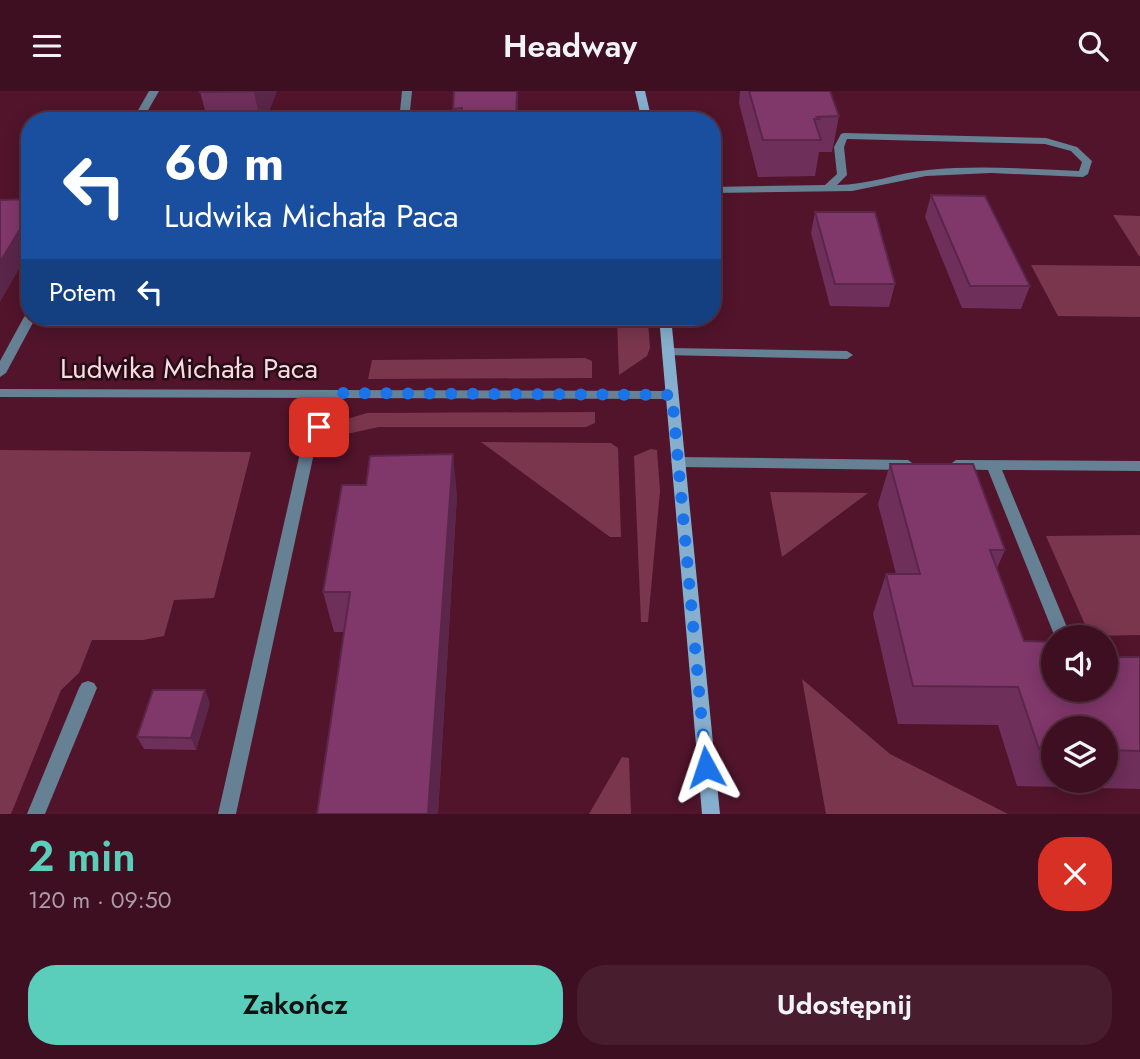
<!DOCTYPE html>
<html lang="pl">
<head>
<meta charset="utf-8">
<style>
  :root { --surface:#3d0f20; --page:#481d2d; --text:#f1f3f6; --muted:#ad9ca5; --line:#562f3e; --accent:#5bcebb }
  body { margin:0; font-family:Jost,sans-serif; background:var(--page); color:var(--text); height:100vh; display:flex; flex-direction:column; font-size:26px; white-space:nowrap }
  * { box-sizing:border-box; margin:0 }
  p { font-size:23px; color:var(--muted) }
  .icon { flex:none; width:38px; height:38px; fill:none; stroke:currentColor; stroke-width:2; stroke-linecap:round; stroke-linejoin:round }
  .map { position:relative; height:723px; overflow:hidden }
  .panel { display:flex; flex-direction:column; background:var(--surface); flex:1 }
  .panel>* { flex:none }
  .top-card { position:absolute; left:21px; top:21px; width:700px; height:214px; border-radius:28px; box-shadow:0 4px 18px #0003,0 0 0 2px var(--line); background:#1a4fa0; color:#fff; overflow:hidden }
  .tools { position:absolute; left:1041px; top:534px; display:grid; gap:14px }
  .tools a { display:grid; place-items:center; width:77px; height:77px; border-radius:50%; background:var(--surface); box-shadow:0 4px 18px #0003,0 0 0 2px var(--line); font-size:35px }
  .pin { position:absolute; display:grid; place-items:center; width:60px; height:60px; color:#fff; margin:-30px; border-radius:14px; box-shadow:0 4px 10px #0006 }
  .me { position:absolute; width:77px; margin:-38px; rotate:355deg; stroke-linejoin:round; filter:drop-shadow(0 0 5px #0008) }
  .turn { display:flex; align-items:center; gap:24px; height:147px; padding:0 28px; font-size:32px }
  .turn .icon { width:91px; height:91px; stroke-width:2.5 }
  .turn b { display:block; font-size:49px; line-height:60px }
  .then { display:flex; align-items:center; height:66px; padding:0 28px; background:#0003; gap:14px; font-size:26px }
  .round { display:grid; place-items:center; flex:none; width:74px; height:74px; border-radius:28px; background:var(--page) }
  .summary { display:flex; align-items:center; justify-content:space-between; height:119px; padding:0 28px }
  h1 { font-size:42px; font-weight:600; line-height:52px; color:var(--accent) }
  .action { display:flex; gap:14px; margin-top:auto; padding:14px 28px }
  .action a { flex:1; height:80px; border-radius:28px; background:var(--accent); color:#111; font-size:28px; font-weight:600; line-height:80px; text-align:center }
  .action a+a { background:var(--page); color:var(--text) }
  header { display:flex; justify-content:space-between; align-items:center; height:91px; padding:0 28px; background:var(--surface); font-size:32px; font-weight:600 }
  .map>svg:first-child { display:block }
</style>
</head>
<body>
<header><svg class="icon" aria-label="menu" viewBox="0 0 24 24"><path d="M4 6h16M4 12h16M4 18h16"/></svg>Headway<svg class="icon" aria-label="search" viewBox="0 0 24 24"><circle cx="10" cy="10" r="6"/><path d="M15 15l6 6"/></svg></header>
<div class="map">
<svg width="1140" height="723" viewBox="0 0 1140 723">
  <rect width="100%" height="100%" fill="#51142b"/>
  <!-- green -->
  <g fill="#7a364d">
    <path d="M 1113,124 L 1140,125 L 1140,165 L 1139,165 Z"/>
    <path d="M 1031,174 L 1140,175 L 1140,226 L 1058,225 Z"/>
    <path d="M 617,228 L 648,230 L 650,257 L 647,265 L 619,284 Z"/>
    <path d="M 585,267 L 592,270 L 592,287 L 368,288 L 372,269 Z"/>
    <path d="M 595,321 L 595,332 L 586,336 L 379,336 L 328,347 L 344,329 L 367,322 Z"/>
    <path d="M 481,351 L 611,352 L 618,357 L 621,446 L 610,446 Z"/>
    <path d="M 651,358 L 657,359 L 660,400 L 648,531 L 641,531 L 634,365 Z"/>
    <path d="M 0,359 L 251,361 L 214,507 L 174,509 L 164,545 L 143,549 L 92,549 L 79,582 L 61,599 L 11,723 L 0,723 Z"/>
    <path d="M 770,401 L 868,402 L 782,466 Z"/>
    <path d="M 1140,444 L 1140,544 L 1090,545 L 1046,445 Z"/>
    <path d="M 802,588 L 890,663 L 1008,723 L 826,723 Z"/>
    <path d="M 622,666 L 629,667 L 631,723 L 589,723 Z"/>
  </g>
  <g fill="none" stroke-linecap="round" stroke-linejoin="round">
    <!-- lane -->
    <g fill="#668094" fill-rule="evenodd">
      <path d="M 668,257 L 847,260 L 853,264 L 847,268 L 664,264 L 662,261 L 664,258 Z"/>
      <path d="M 88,590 L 94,592 L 97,597 L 45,723 L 27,723 L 79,597 L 82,592 Z"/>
    </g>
    <!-- street -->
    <g fill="#668094" fill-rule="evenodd">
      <path d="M 149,0 L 159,0 L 142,30 L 132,30 Z"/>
      <path d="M 402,0 L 412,0 L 409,30 L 399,30 Z"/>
      <path d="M 844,42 L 1046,47 L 1077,56 L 1092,70 L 1088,83 L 1083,86 L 991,82 L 926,85 L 852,100 L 712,102 L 712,96 L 825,94 L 837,83 L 834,56 L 841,43 ZM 847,48 L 1045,53 L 1071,60 L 1082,71 L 1079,80 C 1029,78 978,74 928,79 C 897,82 868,94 837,94 L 847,84 L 844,56 Z"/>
      <path d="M 30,222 L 30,226 L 36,226 L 6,282 L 0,286 L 0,270 L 24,226 Z"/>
      <path d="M 0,298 L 672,300 L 679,304 L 672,308 L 343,307 L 316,353 L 236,723 L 218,723 L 302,353 L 330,307 L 0,306 Z"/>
      <path d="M 678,366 L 908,369 L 915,374 L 908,379 L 678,376 L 671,371 Z"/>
      <path d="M 956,369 L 1140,370 L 1140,380 L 1002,379 L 1071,546 L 1055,546 L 988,379 L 951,378 L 949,374 Z"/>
    </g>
    <!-- secondary -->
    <g fill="#85afce" fill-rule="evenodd">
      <path d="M 635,0 L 645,0 L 652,30 L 642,30 Z"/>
      <path d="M 659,226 L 671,226 L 720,723 L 702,723 Z"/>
    </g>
  </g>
  <!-- wall -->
  <g fill="#6e2f5b" fill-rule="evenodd">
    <path d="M 277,0 L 265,30 L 208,30 L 200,1 Z"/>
    <path d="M 518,0 L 518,30 L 454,30 L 453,18 Z"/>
    <path d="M 740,0 L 830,0 L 839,25 L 832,61 L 819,61 L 815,85 L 758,86 L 739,12 Z"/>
    <path d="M 931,104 L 1030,195 L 1021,218 L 962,217 L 925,126 Z"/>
    <path d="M 815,121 L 895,193 L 889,216 L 830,215 L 811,142 Z"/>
    <path d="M 890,373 L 1005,459 L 997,477 L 1024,550 L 1118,566 L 1140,566 L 1140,698 L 1017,695 L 998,634 L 898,633 L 873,523 L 886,483 L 896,483 L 878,413 ZM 1054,637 L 1106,637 L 1106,690 L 1054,690 Z"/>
    <path d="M 457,403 L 438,723 L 317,723 L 344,541 L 334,541 L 323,501 Z"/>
    <path d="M 210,612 L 196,659 L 144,658 L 137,646 Z"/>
  </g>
  <!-- shaded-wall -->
  <g fill="#5a264a">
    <path d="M 254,0 L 277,0 L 265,30 L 260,30 Z"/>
    <path d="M 517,0 L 518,0 L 518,30 L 516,30 Z"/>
    <path d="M 30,122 L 30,159 L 0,211 L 0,171 Z"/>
    <path d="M 453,363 L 457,403 L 438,723 L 428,723 Z"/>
    <path d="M 205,599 L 210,612 L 196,659 L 191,647 Z"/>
  </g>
  <!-- building -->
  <g fill="#80376a" stroke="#5a264a" stroke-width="2">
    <path d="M 201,0 L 254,0 L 200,1 Z"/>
    <path d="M 454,0 L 517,0 L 516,30 L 461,30 L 462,17 L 453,18 Z"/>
    <path d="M 749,0 L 830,0 L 839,25 L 817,26 L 819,28 L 814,28 L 821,49 L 763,49 Z"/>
    <path d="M 931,104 L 985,105 L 1030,195 L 970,195 Z"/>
    <path d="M 30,108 L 30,122 L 0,171 L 0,109 Z"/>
    <path d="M 815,121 L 875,121 L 895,193 L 835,193 Z"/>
    <path d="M 453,363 L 428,723 L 317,723 L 350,501 L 323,501 L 342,394 L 366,394 L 370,365 Z"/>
    <path d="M 890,373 L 973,373 L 1005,459 L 990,459 L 1024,550 L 1054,551 L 1054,598 L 1106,598 L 1106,553 L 1113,553 L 1118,566 L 1140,566 L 1140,660 L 1106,659 L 1106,637 L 1054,637 L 1054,658 L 1039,658 L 1018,596 L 913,595 L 886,483 L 920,483 Z"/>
    <path d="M 153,599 L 205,599 L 191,647 L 137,646 Z"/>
  </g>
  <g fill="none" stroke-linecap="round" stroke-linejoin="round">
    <!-- route -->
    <path stroke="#1a73e8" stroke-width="12" stroke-dasharray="0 21.6" d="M 319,336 L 340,302 L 672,304 L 706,676"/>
  </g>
  <g text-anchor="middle" stroke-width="5" stroke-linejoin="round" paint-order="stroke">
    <!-- street labels -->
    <g font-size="28" fill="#fadae2" stroke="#270c15">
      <text x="189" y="287">Ludwika Michała Paca</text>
    </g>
  </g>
</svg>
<div class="tools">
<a><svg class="icon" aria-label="sound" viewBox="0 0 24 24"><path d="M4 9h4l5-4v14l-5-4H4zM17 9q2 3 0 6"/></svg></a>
<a><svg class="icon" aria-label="layers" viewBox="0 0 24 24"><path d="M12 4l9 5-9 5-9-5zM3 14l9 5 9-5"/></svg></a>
</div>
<div class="pin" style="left:319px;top:336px;background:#d93025"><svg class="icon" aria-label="arrive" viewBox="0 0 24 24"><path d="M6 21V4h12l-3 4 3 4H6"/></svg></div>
<svg class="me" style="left:706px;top:676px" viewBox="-20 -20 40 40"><path d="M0-17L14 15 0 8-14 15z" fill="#1a73e8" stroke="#fff" stroke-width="4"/></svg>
<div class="top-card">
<div class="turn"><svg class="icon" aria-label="left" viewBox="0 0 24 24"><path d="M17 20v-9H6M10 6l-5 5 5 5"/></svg><div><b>60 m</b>Ludwika Michała Paca</div></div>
<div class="then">Potem<svg class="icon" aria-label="left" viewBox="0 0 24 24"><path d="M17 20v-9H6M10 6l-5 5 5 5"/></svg></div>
</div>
</div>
<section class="panel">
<div class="summary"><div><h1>2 min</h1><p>120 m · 09:50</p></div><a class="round" style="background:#d93025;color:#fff"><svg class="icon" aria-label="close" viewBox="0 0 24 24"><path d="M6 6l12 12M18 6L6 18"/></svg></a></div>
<div class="action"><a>Zakończ</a><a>Udostępnij</a></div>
</section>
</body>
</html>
